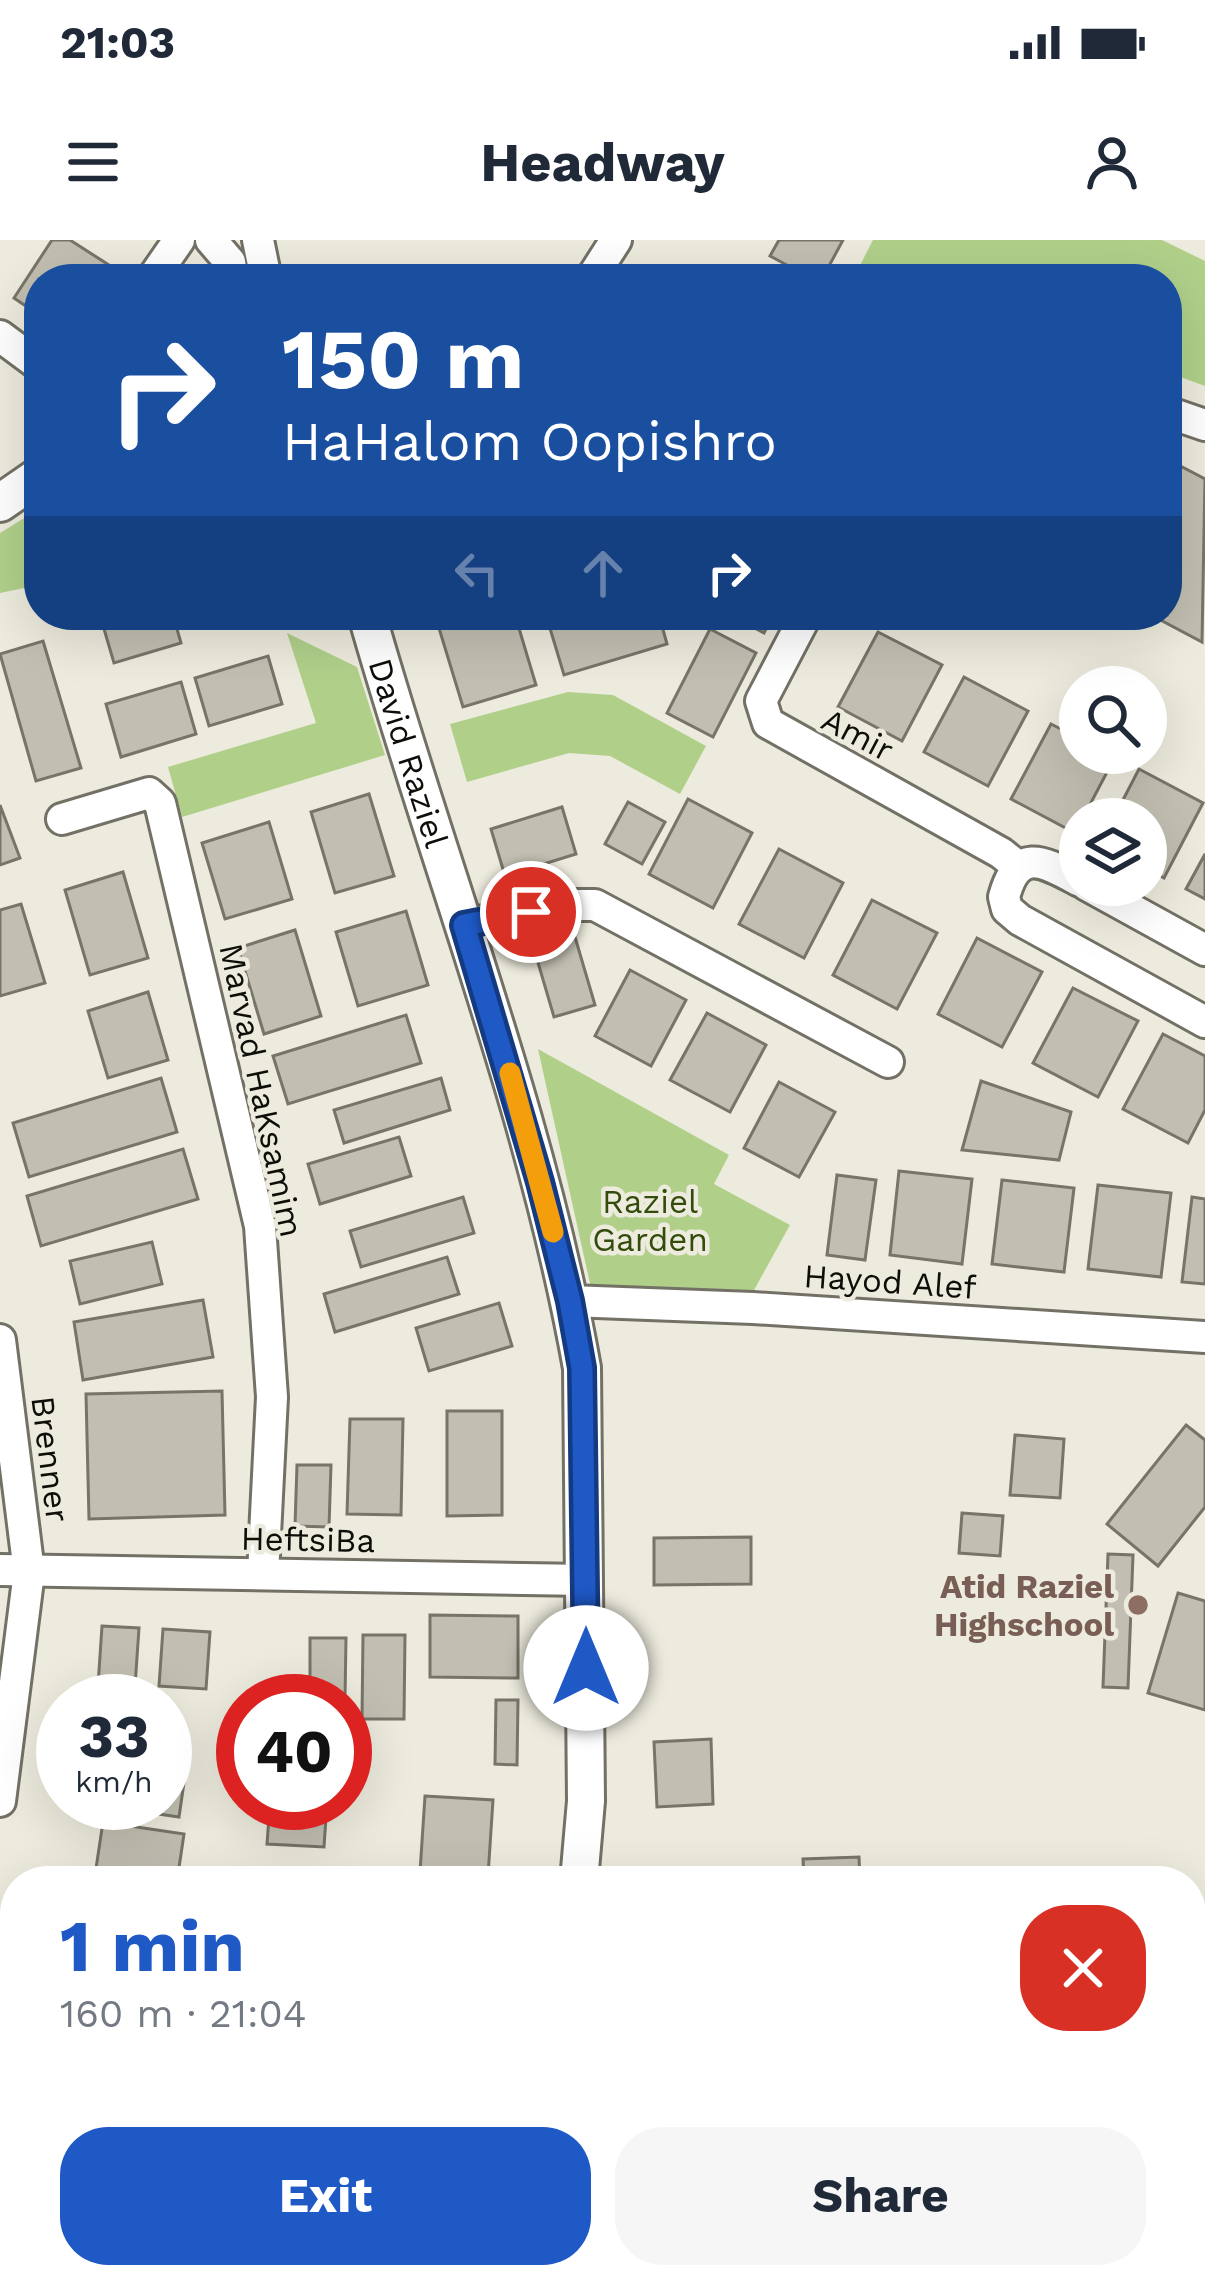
<!DOCTYPE html>
<html lang="en">
<head>
<meta charset="utf-8">
<style>
  :root { --surface:#fff; --page:#f6f6f7; --text:#1f2937; --muted:#747a83; --accent:#1e59c6 }
  body { margin:0; font-family:"Work Sans",sans-serif; background:var(--page); color:var(--text); height:100vh; display:flex; flex-direction:column; font-size:45px; white-space:nowrap }
  * { box-sizing:border-box; margin:0 }
  p { font-size:39px; color:var(--muted) }
  .icon { flex:none; width:66px; height:66px; fill:none; stroke:currentColor; stroke-width:2; stroke-linecap:round; stroke-linejoin:round }
  .map { position:relative; flex:1; overflow:hidden }
  .drawer { position:absolute; left:0px; top:1626px; width:1206px; height:423px; display:flex; flex-direction:column; background:var(--surface); border-radius:48px 48px 0 0; box-shadow:0 12px 48px #0002 }
  .drawer>* { flex:none }
  .guide { position:absolute; left:24px; top:24px; width:1158px; height:366px; border-radius:48px; box-shadow:0 12px 48px #0002; background:#1a4fa0; color:#fff; overflow:hidden }
  .buttons { position:absolute; left:1059px; top:426px; display:grid; gap:24px }
  .buttons a { display:grid; place-items:center; width:108px; height:108px; border-radius:50%; background:var(--surface); box-shadow:0 12px 48px #0002; font-size:60px }
  .speed { position:absolute; left:36px; top:1434px; display:flex; gap:24px; font-size:60px; font-weight:700; text-align:center }
  .speed>* { display:grid; place-content:center; width:156px; height:156px; border-radius:50%; background:var(--surface); box-shadow:0 12px 48px #0002; line-height:1 }
  .speed small { font-size:30px; font-weight:400 }
  .speed .limit { border:18px solid #d22; background:#fff; color:#111 }
  .pin { position:absolute; display:grid; place-items:center; width:102px; height:102px; color:#fff; margin:-51px; border:6px solid #fff; border-radius:50%; box-shadow:0 3px 12px #0007 }
  .me { position:absolute; width:132px; margin:-66px; rotate:0deg; stroke-linejoin:round; filter:drop-shadow(0 0 9px #0008) }
  .turn { display:flex; align-items:center; gap:42px; height:252px; padding:0 60px; font-size:54px }
  .turn .icon { width:156px; height:156px; stroke-width:2.5 }
  .turn b { display:block; font-size:84px; line-height:102px }
  .lanes { display:flex; align-items:center; height:114px; padding:0 60px; background:#0003; justify-content:center; gap:60px; direction:ltr }
  .lanes .off { opacity:.35 }
  .round { display:grid; place-items:center; flex:none; width:126px; height:126px; border-radius:48px; background:var(--page) }
  .summary { display:flex; align-items:center; justify-content:space-between; height:204px; padding:0 60px }
  h1 { font-size:72px; font-weight:700; line-height:90px; color:var(--accent) }
  .button { display:flex; gap:24px; margin-top:auto; padding:24px 60px }
  .button a { flex:1; height:138px; border-radius:48px; background:var(--accent); color:#fff; font-size:48px; font-weight:700; line-height:138px; text-align:center }
  .button a+a { background:var(--page); color:var(--text) }
  .status { display:flex; justify-content:space-between; align-items:center; height:84px; padding:0 60px; background:var(--surface); direction:ltr }
  .status svg { height:33px; fill:currentColor }
  header { display:flex; justify-content:space-between; align-items:center; height:156px; padding:0 60px; background:var(--surface); font-size:54px; font-weight:700 }
  .map>svg:first-child { display:block }
</style>
</head>
<body>
<div class="status"><b>21:03</b><svg viewBox="0 0 49 12"><path d="M0 12V9h3v3zM5 12V6h3v6zM10 12V3h3v9zM15 12V0h3v12zM26 1h20v11H26zM47 4h2v5h-2z"/></svg></div>
<header><svg class="icon" aria-label="menu" viewBox="0 0 24 24"><path d="M4 6h16M4 12h16M4 18h16"/></svg>Headway<svg class="icon" aria-label="person" viewBox="0 0 24 24"><circle cx="12" cy="8" r="4"/><path d="M4 21q1-7 8-7t8 7"/></svg></header>
<div class="map">
<svg width="1205" height="2047" viewBox="0 0 1205 2047">
  <rect width="100%" height="100%" fill="#edebdd"/>
  <!-- green -->
  <g fill="#b0d08a">
    <path d="M 873,0 L 1162,0 L 1205,21 L 1205,146 L 1167,132 L 1167,39 L 853,39 Z"/>
    <path d="M 39,269 L 39,345 L 0,353 L 0,293 Z"/>
    <path d="M 287,393 L 357,427 L 385,515 L 182,577 L 168,527 L 316,483 Z"/>
    <path d="M 568,452 L 613,455 L 706,506 L 680,554 L 610,516 L 569,513 L 467,542 L 450,484 Z"/>
    <path d="M 538,809 L 729,915 L 714,944 L 790,985 L 748,1061 L 593,1057 Z"/>
  </g>
  <!-- building -->
  <g fill="#c2bfb2" stroke="#777468" stroke-width="3">
    <path d="M 52,0 L 70,0 L 112,27 L 103,39 L 39,39 L 39,75 L 14,58 Z"/>
    <path d="M 779,0 L 843,0 L 822,39 L 813,39 L 770,16 Z"/>
    <path d="M 1167,219 L 1205,239 L 1202,402 L 1151,375 L 1167,375 Z"/>
    <path d="M 151,375 L 173,375 L 181,403 L 114,423 L 104,389 Z"/>
    <path d="M 435,375 L 515,375 L 536,445 L 463,467 Z"/>
    <path d="M 546,375 L 659,375 L 667,404 L 564,435 Z"/>
    <path d="M 731,375 L 773,375 L 764,393 Z"/>
    <path d="M 710,389 L 756,413 L 713,497 L 667,473 Z"/>
    <path d="M 878,392 L 942,425 L 902,501 L 838,467 Z"/>
    <path d="M 43,401 L 81,528 L 36,541 L 0,414 Z"/>
    <path d="M 268,416 L 282,464 L 209,486 L 195,438 Z"/>
    <path d="M 964,437 L 1028,471 L 988,546 L 924,512 Z"/>
    <path d="M 181,442 L 196,494 L 121,517 L 106,464 Z"/>
    <path d="M 1051,484 L 1080,499 L 1080,513 L 1107,513 L 1115,517 L 1075,593 L 1011,559 Z"/>
    <path d="M 1139,529 L 1203,563 L 1164,638 L 1146,628 L 1146,579 L 1113,579 Z"/>
    <path d="M 369,554 L 394,636 L 335,653 L 311,572 Z"/>
    <path d="M 688,559 L 752,593 L 713,668 L 649,634 Z"/>
    <path d="M 628,562 L 665,582 L 642,624 L 605,604 Z"/>
    <path d="M 0,565 L 20,618 L 0,625 Z"/>
    <path d="M 562,567 L 576,614 L 505,636 L 491,589 Z"/>
    <path d="M 269,582 L 292,659 L 225,679 L 202,603 Z"/>
    <path d="M 779,609 L 843,643 L 804,718 L 739,684 Z"/>
    <path d="M 1205,614 L 1205,659 L 1186,649 Z"/>
    <path d="M 123,632 L 148,718 L 90,735 L 65,650 Z"/>
    <path d="M 872,660 L 937,693 L 897,769 L 833,735 Z"/>
    <path d="M 21,664 L 45,743 L 0,756 L 0,670 Z"/>
    <path d="M 406,671 L 428,745 L 358,766 L 336,692 Z"/>
    <path d="M 295,690 L 321,776 L 264,794 L 238,708 Z"/>
    <path d="M 575,697 L 595,765 L 554,777 L 534,709 Z"/>
    <path d="M 977,698 L 1042,732 L 1002,807 L 938,774 Z"/>
    <path d="M 630,730 L 686,760 L 651,826 L 595,796 Z"/>
    <path d="M 1073,748 L 1138,781 L 1098,857 L 1033,823 Z"/>
    <path d="M 148,752 L 168,820 L 108,838 L 88,771 Z"/>
    <path d="M 707,773 L 766,805 L 730,872 L 670,840 Z"/>
    <path d="M 406,775 L 421,823 L 288,864 L 273,816 Z"/>
    <path d="M 1163,794 L 1205,816 L 1205,870 L 1188,903 L 1123,869 Z"/>
    <path d="M 161,838 L 177,892 L 29,937 L 13,883 Z"/>
    <path d="M 441,838 L 450,870 L 344,903 L 334,870 Z"/>
    <path d="M 981,841 L 1071,872 L 1059,920 L 962,910 Z"/>
    <path d="M 779,842 L 835,872 L 799,937 L 744,908 Z"/>
    <path d="M 399,897 L 411,936 L 320,964 L 308,924 Z"/>
    <path d="M 183,909 L 198,959 L 41,1006 L 27,956 Z"/>
    <path d="M 899,931 L 972,939 L 962,1024 L 890,1015 Z"/>
    <path d="M 837,935 L 876,940 L 865,1020 L 827,1015 Z"/>
    <path d="M 1002,940 L 1074,948 L 1064,1032 L 992,1024 Z"/>
    <path d="M 1098,945 L 1171,953 L 1161,1037 L 1088,1029 Z"/>
    <path d="M 463,957 L 474,993 L 361,1027 L 350,991 Z"/>
    <path d="M 1192,957 L 1205,959 L 1205,1044 L 1182,1042 Z"/>
    <path d="M 152,1002 L 162,1044 L 80,1064 L 70,1021 Z"/>
    <path d="M 447,1017 L 459,1054 L 335,1092 L 324,1054 Z"/>
    <path d="M 203,1060 L 213,1117 L 83,1140 L 74,1082 Z"/>
    <path d="M 499,1063 L 512,1106 L 429,1131 L 416,1088 Z"/>
    <path d="M 222,1151 L 225,1275 L 89,1279 L 86,1154 Z"/>
    <path d="M 447,1171 L 502,1171 L 502,1275 L 447,1276 Z"/>
    <path d="M 350,1179 L 403,1179 L 401,1275 L 347,1274 Z"/>
    <path d="M 1186,1185 L 1205,1200 L 1205,1267 L 1158,1326 L 1107,1284 Z"/>
    <path d="M 1015,1195 L 1064,1199 L 1060,1258 L 1010,1255 Z"/>
    <path d="M 297,1225 L 331,1225 L 329,1287 L 295,1286 Z"/>
    <path d="M 962,1273 L 1003,1276 L 1000,1316 L 959,1313 Z"/>
    <path d="M 751,1297 L 751,1344 L 654,1345 L 654,1298 Z"/>
    <path d="M 1108,1314 L 1133,1315 L 1128,1448 L 1103,1447 Z"/>
    <path d="M 1178,1353 L 1205,1361 L 1205,1470 L 1148,1453 Z"/>
    <path d="M 430,1375 L 518,1376 L 518,1438 L 430,1437 Z"/>
    <path d="M 102,1386 L 139,1388 L 134,1461 L 97,1461 Z"/>
    <path d="M 163,1389 L 210,1392 L 206,1449 L 159,1446 Z"/>
    <path d="M 363,1395 L 405,1395 L 404,1479 L 362,1479 Z"/>
    <path d="M 310,1398 L 346,1398 L 345,1459 L 310,1459 Z"/>
    <path d="M 496,1460 L 518,1460 L 517,1525 L 495,1524 Z"/>
    <path d="M 711,1499 L 713,1564 L 657,1567 L 654,1502 Z"/>
    <path d="M 165,1519 L 187,1522 L 179,1577 L 90,1564 L 165,1563 Z"/>
    <path d="M 425,1556 L 493,1560 L 488,1636 L 420,1632 Z"/>
    <path d="M 270,1563 L 327,1563 L 324,1607 L 267,1604 Z"/>
    <path d="M 103,1582 L 184,1594 L 177,1641 L 95,1635 Z"/>
    <path d="M 859,1617 L 860,1641 L 804,1641 L 803,1619 Z"/>
    <path d="M 746,1632 L 746,1641 L 685,1641 L 684,1635 Z"/>
    <path d="M 1191,1706 L 1205,1710 L 1205,1851 L 1191,1847 Z"/>
    <path d="M 1191,1950 L 1205,1955 L 1204,2047 L 1093,2047 L 1053,2034 L 1191,2034 Z"/>
    <path d="M 600,2034 L 795,2034 L 789,2047 L 625,2047 Z"/>
  </g>
  <g fill="none" stroke-linecap="round" stroke-linejoin="round">
    <!-- minor casing -->
    <g stroke="#737165" stroke-width="36">
      <g id="minor">
        <path d="M 211,0 L 230,22 L 233,39"/>
        <path d="M 258,0 L 266,39"/>
        <path d="M 152,39 L 179,0"/>
        <path d="M 591,39 L 616,0"/>
        <path d="M 0,96 L 39,125"/>
        <path d="M 1167,172 L 1205,185"/>
        <path d="M 806,375 L 761,461 L 768,483 L 1001,613 L 1011,621 L 1015,631"/>
        <path d="M 62,579 L 149,553 L 160,563 L 260,986 L 272,1157 L 263,1334"/>
        <path d="M 1080,641 C 1044,622 1018,605 1004,657 L 1007,669 L 1020,680 L 1205,782"/>
        <path d="M 1087,645 L 1205,710"/>
        <path d="M 464,685 L 564,665 L 595,665 L 888,822"/>
        <path d="M 570,1061 L 753,1068 L 1205,1097"/>
        <path d="M 0,1100 L 29,1332 L 0,1561"/>
        <path d="M 0,1330 L 586,1340"/>
        <path d="M 0,2012 L 0,2037"/>
        <path d="M 19,2034 L 62,2047"/>
      </g>
    </g>
    <!-- tertiary casing -->
    <g stroke="#737165" stroke-width="42">
      <g id="tertiary">
        <path d="M 0,263 L 39,236"/>
        <path id="s1" d="M 367,375 C 438,626 536,870 582,1128 L 586,1561 L 579,1641"/>
        <path d="M 514,2047 L 518,2034"/>
      </g>
    </g>
    <!-- minor -->
    <use href="#minor" stroke="#fff" stroke-width="30"/>
    <!-- tertiary -->
    <use href="#tertiary" stroke="#fff" stroke-width="36"/>
  </g>
  <g fill="none" stroke-linecap="round" stroke-linejoin="round">
    <!-- route casing -->
    <g stroke="#143a81" stroke-width="30">
      <path id="route" d="M 531,672 L 464,685 L 540,942 L 570,1061 L 582,1128 L 586,1428"/>
    </g>
    <!-- route -->
    <use href="#route" stroke="#1e59c6" stroke-width="21"/>
    <!-- slow -->
    <path stroke="#f59e0b" stroke-width="21" d="M 510,833 L 553,992"/>
  </g>
  <!-- markers -->
  <circle fill="#8d6e63" stroke="#edebdd" stroke-width="4.5" cx="1138" cy="1365" r="12"/>
  <g text-anchor="middle" stroke-width="9" stroke-linejoin="round" paint-order="stroke">
    <!-- street labels -->
    <g font-size="33" fill="#0e0d08" stroke="#edebdd">
      <text transform="translate(858 494) rotate(28)" y="12">Amir</text>
      <text dy="12" stroke="none"><textPath href="#s1" startOffset="144">David Raziel</textPath></text>
      <text transform="translate(262 850) rotate(78)" y="12">Marvad HaKsamim</text>
      <text transform="translate(890 1041) rotate(4)" y="12">Hayod Alef</text>
      <text transform="translate(51 1219) rotate(83)" y="12">Brenner</text>
      <text transform="translate(308 1299) rotate(1)" y="12">HeftsiBa</text>
    </g>
    <!-- park labels -->
    <g font-size="33" fill="#334c0b" stroke="#edebdd">
      <text x="650" y="973">Raziel<tspan x="650" dy="38">Garden</tspan></text>
    </g>
    <!-- education labels -->
    <g font-size="33" font-weight="bold" fill="#785e54" stroke="#edebdd" text-anchor="end">
      <text x="1114" y="1358">Atid Raziel<tspan x="1114" dy="38">Highschool</tspan></text>
    </g>
  </g>
</svg>
<div class="buttons">
<a><svg class="icon" aria-label="search" viewBox="0 0 24 24"><circle cx="10" cy="10" r="6"/><path d="M15 15l6 6"/></svg></a>
<a><svg class="icon" aria-label="layers" viewBox="0 0 24 24"><path d="M12 4l9 5-9 5-9-5zM3 14l9 5 9-5"/></svg></a>
</div>
<div class="speed"><div>33<small>km/h</small></div><div class="limit">40</div></div>
<div class="pin" style="left:531px;top:672px;background:#d93025"><svg class="icon" aria-label="arrive" viewBox="0 0 24 24"><path d="M6 21V4h12l-3 4 3 4H6"/></svg></div>
<svg class="me" style="left:586px;top:1428px" viewBox="-20 -20 40 40"><circle r="19" fill="#fff"/><path d="M0-13L10 11 0 6-10 11z" fill="#1e59c6"/></svg>
<div class="guide">
<div class="turn"><svg class="icon" aria-label="right" viewBox="0 0 24 24"><path d="M7 20v-9h11M14 6l5 5-5 5"/></svg><div><b>150 m</b>HaHalom Oopishro</div></div>
<div class="lanes"><svg class="icon off" aria-label="left" viewBox="0 0 24 24"><path d="M17 20v-9H6M10 6l-5 5 5 5"/></svg><svg class="icon off" aria-label="ahead" viewBox="0 0 24 24"><path d="M12 20V5M6 11l6-6 6 6"/></svg><svg class="icon" aria-label="right" viewBox="0 0 24 24"><path d="M7 20v-9h11M14 6l5 5-5 5"/></svg></div>
</div>
<section class="drawer">
<div class="summary"><div><h1>1 min</h1><p>160 m · 21:04</p></div><a class="round" style="background:#d93025;color:#fff"><svg class="icon" aria-label="close" viewBox="0 0 24 24"><path d="M6 6l12 12M18 6L6 18"/></svg></a></div>
<div class="button"><a>Exit</a><a>Share</a></div>
</section>
</div>
</body>
</html>
